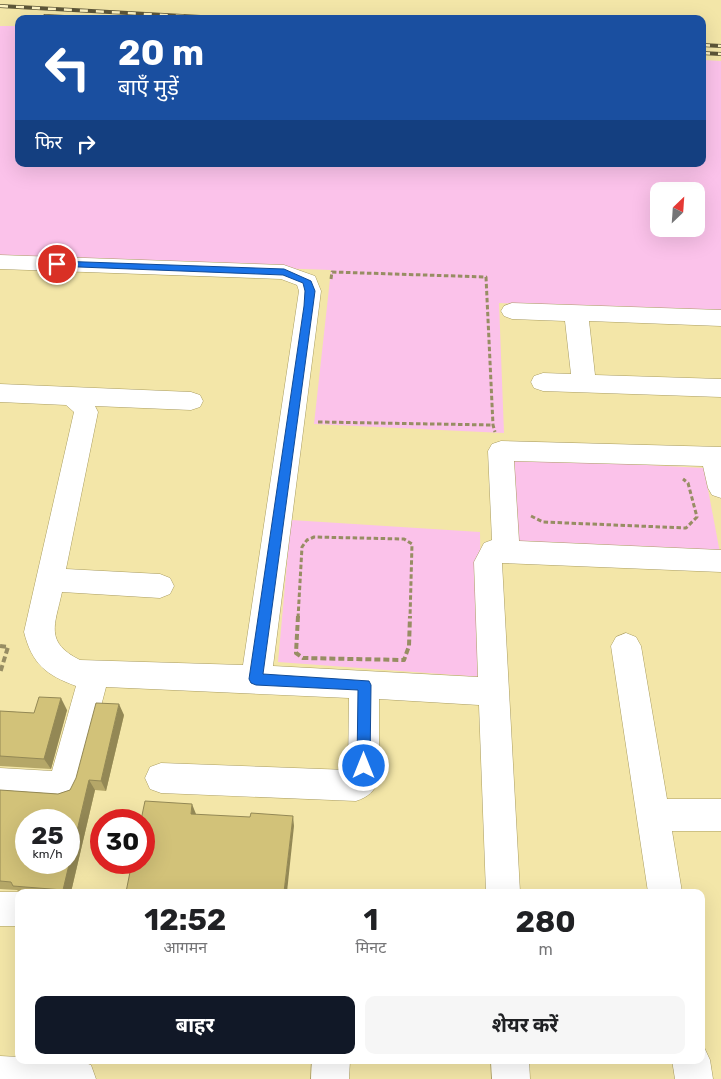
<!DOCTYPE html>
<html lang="hi">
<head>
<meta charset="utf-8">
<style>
  :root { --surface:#fff; --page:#f6f6f6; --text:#202124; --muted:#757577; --accent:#111827 }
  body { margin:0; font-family:Rubik,"Noto Sans Devanagari",sans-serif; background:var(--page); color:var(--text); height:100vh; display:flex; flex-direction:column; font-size:19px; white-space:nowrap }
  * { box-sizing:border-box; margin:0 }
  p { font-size:16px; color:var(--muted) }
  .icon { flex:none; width:28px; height:28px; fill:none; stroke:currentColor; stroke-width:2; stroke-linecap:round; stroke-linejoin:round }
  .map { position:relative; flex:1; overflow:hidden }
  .sheet { position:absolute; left:15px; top:889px; width:690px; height:175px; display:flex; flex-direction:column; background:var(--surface); border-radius:10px; box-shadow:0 5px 20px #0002 }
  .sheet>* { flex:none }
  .top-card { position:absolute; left:15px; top:15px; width:691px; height:152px; border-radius:10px; box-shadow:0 5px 20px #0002; background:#1a4fa0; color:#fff; overflow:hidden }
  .needle { width:32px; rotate:25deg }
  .tools { position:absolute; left:650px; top:182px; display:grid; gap:10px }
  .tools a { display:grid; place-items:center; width:55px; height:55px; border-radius:10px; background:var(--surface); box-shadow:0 5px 20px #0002; font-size:25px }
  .speed { position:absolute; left:15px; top:809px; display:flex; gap:10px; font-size:25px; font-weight:700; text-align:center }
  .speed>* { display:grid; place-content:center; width:65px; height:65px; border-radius:50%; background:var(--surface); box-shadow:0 5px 20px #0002; line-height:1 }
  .speed small { font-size:12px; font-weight:400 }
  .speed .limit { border:8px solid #d22; background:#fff; color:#111 }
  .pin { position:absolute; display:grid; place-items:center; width:42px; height:42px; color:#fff; margin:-21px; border:2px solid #fff; border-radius:50%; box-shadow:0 1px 5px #0007 }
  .me { position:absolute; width:55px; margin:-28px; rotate:0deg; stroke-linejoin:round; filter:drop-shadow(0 0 4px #0008) }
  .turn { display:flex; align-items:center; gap:18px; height:105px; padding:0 20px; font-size:22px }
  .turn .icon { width:65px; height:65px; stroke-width:2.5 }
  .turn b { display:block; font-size:35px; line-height:42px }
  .then { display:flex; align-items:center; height:48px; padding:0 20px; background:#0003; gap:10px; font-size:19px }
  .eta { display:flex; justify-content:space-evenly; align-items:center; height:85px; text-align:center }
  .eta b { font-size:30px; font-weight:700; line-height:35px }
  .primary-button { display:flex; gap:10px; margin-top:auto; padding:10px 20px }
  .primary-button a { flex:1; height:58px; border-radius:10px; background:var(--accent); color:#fff; font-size:20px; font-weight:700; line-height:58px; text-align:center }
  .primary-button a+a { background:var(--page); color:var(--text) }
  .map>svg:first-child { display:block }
</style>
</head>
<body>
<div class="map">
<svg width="721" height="1079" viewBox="0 0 721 1079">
  <rect width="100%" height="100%" fill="#f3e6a8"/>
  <!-- green -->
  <g fill="#fbc2ea" fill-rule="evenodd">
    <path d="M 0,26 L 19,26 L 19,164 L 702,164 L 703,60 L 721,61 L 721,311 L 499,303 L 504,433 L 314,424 L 331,270 L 0,258 ZM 659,191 L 696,191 L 696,229 L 659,229 Z"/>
    <path d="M 511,458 L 704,468 L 720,553 L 513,542 Z"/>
    <path d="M 291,520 L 480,532 L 482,677 L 278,662 Z"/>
  </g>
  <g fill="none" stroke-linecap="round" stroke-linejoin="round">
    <!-- street casing -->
    <g stroke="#aa9d61" stroke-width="1">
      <g id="street">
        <path d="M 0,255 L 284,265 L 315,276 L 321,291 L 273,666 L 478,677 L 474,562 L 484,543 L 492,540 L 488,451 L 492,444 L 501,441 L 721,447 L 721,498 L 712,495 L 708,488 L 703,466 L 514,461 L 519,541 L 721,550 L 721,572 L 502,563 L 520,892 L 486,892 L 479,705 L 379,699 L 379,780 C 374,792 368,797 356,801 L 161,793 L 150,789 L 145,778 L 150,767 L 161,763 L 348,770 L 349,698 L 106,687 L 80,787 L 75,798 L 64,802 L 0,798 L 0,768 L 52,771 L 76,686 C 46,675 32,664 24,632 L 74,412 L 66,405 L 0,402 L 0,384 L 191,392 L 200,395 L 203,401 L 200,407 L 191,410 L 95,406 L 98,412 L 66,569 L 160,574 L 170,578 L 174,586 L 170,594 L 160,598 L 62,592 C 55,625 44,642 80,660 L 243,665 L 299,291 L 297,285 L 281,279 L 0,269 Z"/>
        <path d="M 512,303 L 721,310 L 721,326 L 589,321 L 595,375 L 721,379 L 721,397 L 543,391 L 534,388 L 531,382 L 534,376 L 543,373 L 571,374 L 565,321 L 512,319 L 504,316 L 501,311 L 504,306 Z"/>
        <path d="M 626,633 L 636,637 L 641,646 L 667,799 L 721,799 L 721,831 L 672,831 L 682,892 L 648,892 L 611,646 L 616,637 Z"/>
        <path d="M 0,892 L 21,892 L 19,892 L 19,926 L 0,926 Z"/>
        <path d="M 701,1045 L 704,1047 L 710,1060 L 713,1079 L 675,1079 L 672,1060 L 701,1060 Z"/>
        <path d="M 0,1056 L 19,1057 L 19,1060 L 77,1060 L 91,1065 L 96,1079 L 0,1079 Z"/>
        <path d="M 312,1060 L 350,1060 L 349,1079 L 311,1079 Z"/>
        <path d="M 491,1060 L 529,1060 L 530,1079 L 492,1079 Z"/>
      </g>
    </g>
    <!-- path-far1 -->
    <g stroke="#978d63" stroke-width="3" stroke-dasharray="4.5 2.5" stroke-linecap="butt">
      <path d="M 331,279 L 332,272 L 486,277 L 493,425 L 495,432"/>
      <path d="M 318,422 L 493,425"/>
      <path d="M 531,516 L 543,522 L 686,528 L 697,517 L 688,483 L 683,479"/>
      <path d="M 298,618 L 302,547 L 307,540 L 314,537 L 404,539 L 412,544 L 410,618"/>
    </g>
    <!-- path -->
    <g stroke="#978d63" stroke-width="4" stroke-dasharray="6 3" stroke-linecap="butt">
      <path d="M 298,616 L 296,653 L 303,658 L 404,660 L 409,646 L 410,616"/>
      <path d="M 0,646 L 8,647 L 0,673"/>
    </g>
    <!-- street -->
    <use href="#street" fill="#fff" fill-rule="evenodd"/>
    <!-- rail casing -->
    <g stroke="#5d5638" stroke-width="4">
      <g id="rail">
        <path d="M 0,6 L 237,19"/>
        <path d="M 45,16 L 102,19"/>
        <path d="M 702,45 L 721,46"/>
        <path d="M 702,53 L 721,54"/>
      </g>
    </g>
    <!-- rail -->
    <use href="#rail" stroke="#fef3c1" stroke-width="2.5" stroke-dasharray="8" stroke-linecap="butt"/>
  </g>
  <!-- wall -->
  <g fill="#b5a768">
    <path d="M 67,710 L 51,769 L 0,766 L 0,711 L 34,713 Z"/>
    <path d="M 124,715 L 106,791 L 95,790 L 71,892 L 19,892 L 17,890 L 0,889 L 0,790 L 58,794 L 70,790 Z"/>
  </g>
  <!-- shaded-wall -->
  <g fill="#938855">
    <path d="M 61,698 L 67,710 L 51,769 L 44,759 Z"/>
    <path d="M 119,704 L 124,715 L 106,791 L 101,781 Z"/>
    <path d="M 89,780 L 95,790 L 71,892 L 65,892 L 63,890 Z"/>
    <path d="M 192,804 L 196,814 L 194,824 L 191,814 Z"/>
    <path d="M 293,816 L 294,826 L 287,892 L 284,892 Z"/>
  </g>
  <!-- building -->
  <g fill="#d2c279" stroke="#938855" fill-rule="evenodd">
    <path d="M 39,697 L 61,698 L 44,759 L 0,756 L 0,711 L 34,713 Z"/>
    <path d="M 96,703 L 119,704 L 101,781 L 89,780 L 63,890 L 13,886 L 11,882 L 0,881 L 0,790 L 58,794 L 70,790 L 76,778 ZM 26,820 L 69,820 L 69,862 L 26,862 Z"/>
    <path d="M 145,801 L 192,804 L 191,814 L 250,817 L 251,813 L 293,816 L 284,892 L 126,892 L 132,862 L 144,862 L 144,820 L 141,820 Z"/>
  </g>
  <!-- route -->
  <path fill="#1a73e8" stroke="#114b97" d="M 57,261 L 284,269 L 311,281 L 315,291 L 313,306 L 263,674 L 369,681 L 371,685 L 370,766 L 369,771 L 364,773 L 359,771 L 357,766 L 358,690 L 256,685 L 251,683 L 249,679 L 304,306 L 305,291 L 303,283 L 283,275 L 54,266 L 52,264 Z"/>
</svg>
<div class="tools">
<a><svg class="needle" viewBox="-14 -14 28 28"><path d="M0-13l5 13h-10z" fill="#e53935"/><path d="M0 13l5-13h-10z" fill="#757577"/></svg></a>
</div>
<div class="speed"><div>25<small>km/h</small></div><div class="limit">30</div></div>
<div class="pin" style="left:57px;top:264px;background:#d93025"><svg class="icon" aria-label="arrive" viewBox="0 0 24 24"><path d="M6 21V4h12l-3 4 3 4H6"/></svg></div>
<svg class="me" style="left:364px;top:766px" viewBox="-20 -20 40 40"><circle r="17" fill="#1a73e8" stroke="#fff" stroke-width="3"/><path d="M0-11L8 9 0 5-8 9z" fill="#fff"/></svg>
<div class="top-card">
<div class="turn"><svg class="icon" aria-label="left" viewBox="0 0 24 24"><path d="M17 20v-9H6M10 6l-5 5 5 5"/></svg><div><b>20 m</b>बाएँ मुड़ें</div></div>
<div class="then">फिर<svg class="icon" aria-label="right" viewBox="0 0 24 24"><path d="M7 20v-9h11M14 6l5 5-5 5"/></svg></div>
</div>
<section class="sheet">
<div class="eta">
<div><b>12:52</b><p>आगमन</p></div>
<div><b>1</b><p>मिनट</p></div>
<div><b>280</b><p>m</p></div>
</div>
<div class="primary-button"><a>बाहर</a><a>शेयर करें</a></div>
</section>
</div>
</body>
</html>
